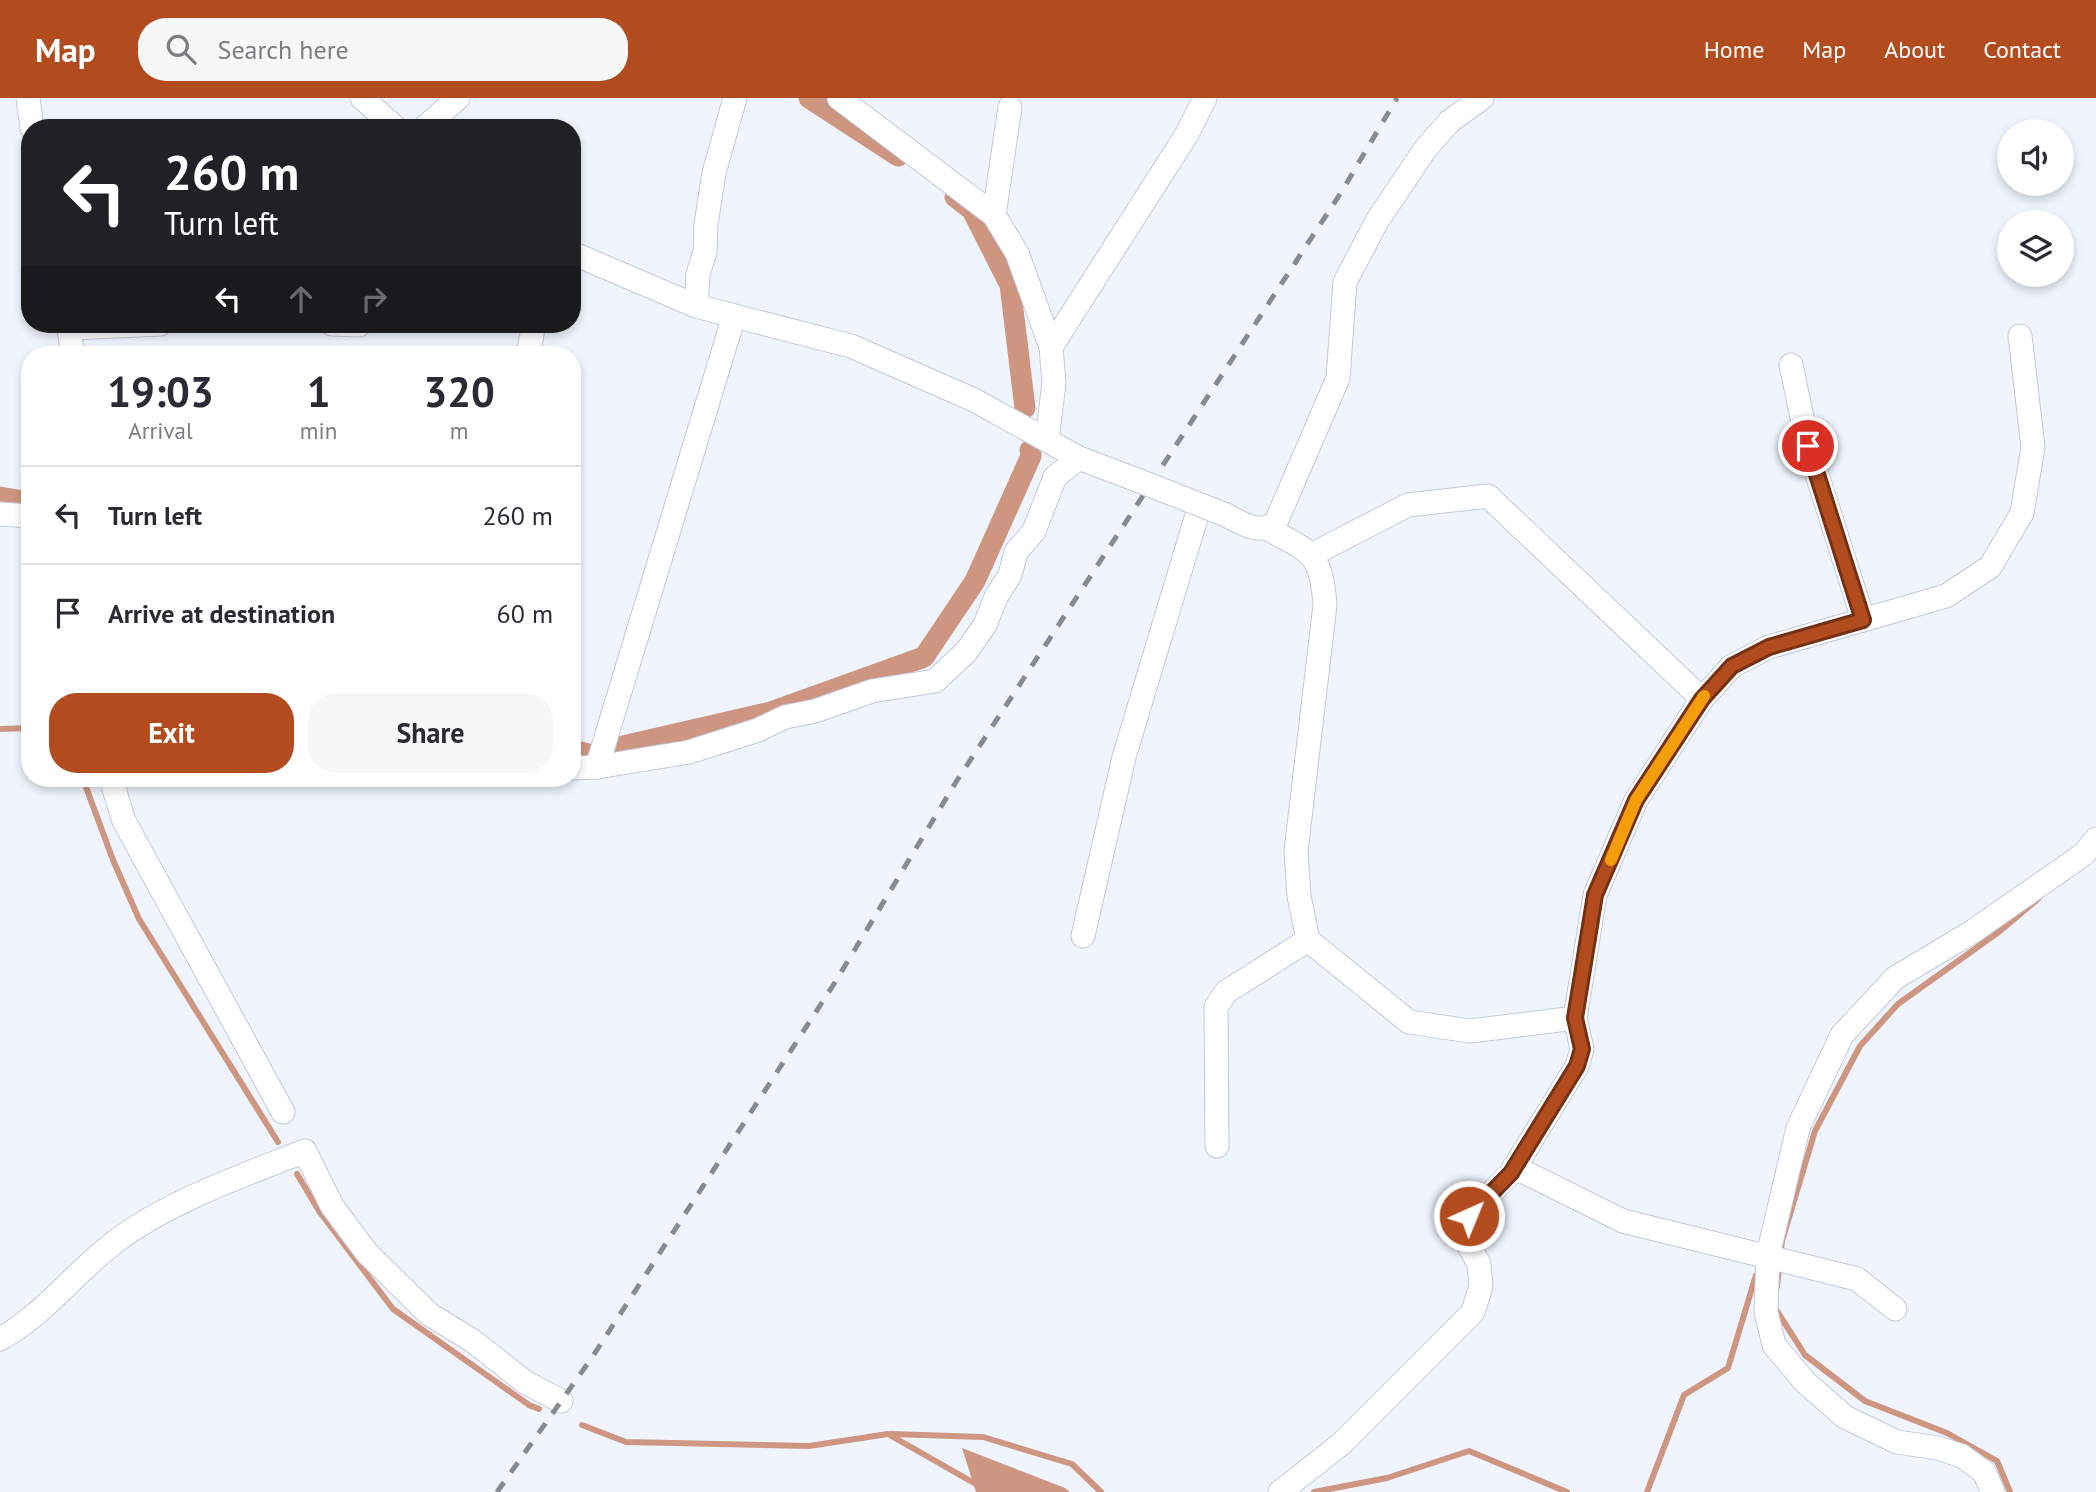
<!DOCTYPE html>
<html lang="en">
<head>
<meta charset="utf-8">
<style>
  :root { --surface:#fff; --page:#f7f7f7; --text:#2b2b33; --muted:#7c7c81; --line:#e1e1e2; --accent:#b24c1f }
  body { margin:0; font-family:"PT Sans",sans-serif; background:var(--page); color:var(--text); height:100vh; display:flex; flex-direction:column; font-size:26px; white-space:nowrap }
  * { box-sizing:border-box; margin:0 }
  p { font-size:23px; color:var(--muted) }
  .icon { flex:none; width:38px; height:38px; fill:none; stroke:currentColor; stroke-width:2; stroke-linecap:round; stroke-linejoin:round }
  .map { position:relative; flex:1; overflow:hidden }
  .side { position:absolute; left:21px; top:248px; width:560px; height:441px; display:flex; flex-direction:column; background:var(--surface); border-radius:28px; box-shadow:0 4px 10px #0003 }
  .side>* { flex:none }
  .top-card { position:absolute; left:21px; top:21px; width:560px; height:214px; border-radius:28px; box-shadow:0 4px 10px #0003; background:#202124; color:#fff; overflow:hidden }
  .controls { position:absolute; left:1997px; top:21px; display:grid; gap:14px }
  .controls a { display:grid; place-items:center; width:77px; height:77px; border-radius:50%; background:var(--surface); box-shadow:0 4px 10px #0003; font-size:35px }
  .pin { position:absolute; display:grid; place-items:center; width:60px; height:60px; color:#fff; margin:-30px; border:4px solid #fff; border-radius:50%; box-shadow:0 2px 7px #0007 }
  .me { position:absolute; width:77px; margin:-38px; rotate:44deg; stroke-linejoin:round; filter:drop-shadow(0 0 5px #0008) }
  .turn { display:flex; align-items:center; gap:24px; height:147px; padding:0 28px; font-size:32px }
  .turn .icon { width:91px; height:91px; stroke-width:2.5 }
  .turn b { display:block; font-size:49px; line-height:60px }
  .lanes { display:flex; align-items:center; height:66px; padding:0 28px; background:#0003; justify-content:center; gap:35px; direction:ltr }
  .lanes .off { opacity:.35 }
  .eta { display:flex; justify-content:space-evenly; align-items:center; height:119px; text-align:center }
  .eta b { font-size:42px; font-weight:700; line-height:49px }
  .primary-button { display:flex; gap:14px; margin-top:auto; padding:14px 28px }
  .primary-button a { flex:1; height:80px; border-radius:28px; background:var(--accent); color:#fff; font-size:28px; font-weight:700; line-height:80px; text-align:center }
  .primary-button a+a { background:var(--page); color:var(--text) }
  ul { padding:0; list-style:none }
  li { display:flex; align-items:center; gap:21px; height:98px; padding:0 28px; border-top:2px solid var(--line) }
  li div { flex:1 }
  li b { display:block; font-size:26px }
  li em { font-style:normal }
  header { display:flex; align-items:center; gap:42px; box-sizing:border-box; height:98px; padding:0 35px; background:var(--accent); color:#fff }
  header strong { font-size:33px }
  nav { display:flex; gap:38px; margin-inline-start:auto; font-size:24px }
  .search { width:490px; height:63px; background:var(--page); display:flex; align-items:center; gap:18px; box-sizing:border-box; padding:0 24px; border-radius:28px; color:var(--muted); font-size:26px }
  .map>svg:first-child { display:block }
</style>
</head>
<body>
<header>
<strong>Map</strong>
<div class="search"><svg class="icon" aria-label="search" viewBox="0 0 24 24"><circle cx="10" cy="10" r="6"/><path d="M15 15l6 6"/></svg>Search here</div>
<nav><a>Home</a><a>Map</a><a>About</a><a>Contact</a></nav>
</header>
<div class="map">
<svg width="2096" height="1394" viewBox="0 0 2096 1394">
  <rect width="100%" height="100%" fill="#eff4fe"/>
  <!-- water -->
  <path fill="#ce9680" d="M 962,1350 L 1065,1390 L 1070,1394 L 976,1394 Z"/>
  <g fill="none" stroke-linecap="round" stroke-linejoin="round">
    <!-- stream -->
    <g stroke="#ce9680" stroke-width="6">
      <path d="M 0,631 L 30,630"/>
      <path d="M 83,681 L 113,762 L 139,821 L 278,1044"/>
      <path d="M 297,1076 L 319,1113 L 393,1211 L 529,1307 L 539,1311"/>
      <path d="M 1777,1189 L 1782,1143 L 1815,1033 L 1860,948 L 1898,906 L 2000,833 L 2038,801"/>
      <path d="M 1775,1210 L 1805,1257 L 1865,1303 L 1947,1335 L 1997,1363 L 2010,1394"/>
      <path d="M 582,1327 L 626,1344 L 809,1348 L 888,1336 L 990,1394"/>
      <path d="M 891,1336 L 983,1339 L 1072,1366 L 1101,1394"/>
      <path d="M 1314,1394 L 1387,1380 L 1469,1353 L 1567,1394"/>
      <path d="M 1647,1394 L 1684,1297 L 1728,1270 L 1756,1177 L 1764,1177"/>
    </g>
    <!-- canal -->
    <g stroke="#ce9680" stroke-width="21">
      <path d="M 809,0 L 898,58"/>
      <path d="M 955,99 L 972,112 L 1010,187 L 1025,310"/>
      <path d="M 0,399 L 30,404"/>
      <path d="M 623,648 L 771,614 L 924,559 L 975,483 L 1031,358 L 1030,352"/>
      <path d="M 572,652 L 588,656"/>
    </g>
    <!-- street casing -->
    <g stroke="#c2c9da" stroke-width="25">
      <g id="street">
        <path d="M 28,0 L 32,30"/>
        <path d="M 362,0 L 396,30"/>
        <path d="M 839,0 L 994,117 L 1017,155 L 1051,249 L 1054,285 L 1047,342"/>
        <path d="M 424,30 L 458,0"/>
        <path d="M 994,117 L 1010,9"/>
        <path d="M 572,155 L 696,208 L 851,248 L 974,302 L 1079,360 L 1137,382"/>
        <path d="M 696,208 L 698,176 L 705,154 L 706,126 L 714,75 L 735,0"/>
        <path d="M 68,226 L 73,257"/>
        <path d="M 332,226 L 359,227"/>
        <path d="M 70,230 L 160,226"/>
        <path d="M 1051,249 L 1187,36 L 1205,0"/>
        <path d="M 528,257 L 534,226"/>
        <path d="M 1791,267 L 1808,348 L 1863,521"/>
        <path d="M 0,416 L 30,418"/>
        <path d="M 1226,417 C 1242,425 1260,438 1276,424 L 1338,280 L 1345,184 L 1377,123 L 1426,50 L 1450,23 L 1482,0"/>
        <path d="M 1266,430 C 1310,454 1321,453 1325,507 L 1296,753 L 1299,798 L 1308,842 L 1409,924 L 1470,933 L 1575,920"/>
        <path d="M 1313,456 L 1408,407 L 1488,398 L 1702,601"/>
        <path d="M 597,669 L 734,218"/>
        <path d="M 572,670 L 597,669 L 689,654 L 758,632 L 785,619 L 815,613 L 872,593 L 935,583 L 966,554 L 985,527 L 996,499 L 1010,477 L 1016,454 L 1034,433 L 1055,379 L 1079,360"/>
        <path d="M 111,681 L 124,723 L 283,1014"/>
        <path d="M 1083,838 L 1124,659 L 1200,407"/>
        <path d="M 1217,1048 L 1216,909 L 1226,894 L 1308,842"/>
        <path d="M 1514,1069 L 1623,1123 L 1857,1181 L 1895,1211"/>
        <path d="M 0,1241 C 44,1217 75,1174 115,1144 C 167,1104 244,1077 305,1053 L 332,1108 L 367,1155 L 429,1216 L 473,1243 L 525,1284 L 561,1303"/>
        <path d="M 1280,1394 L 1341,1346 L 1473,1214 L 1481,1188 L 1479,1166 L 1466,1142 L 1469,1117 L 1511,1075 L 1577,968 L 1582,951 L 1575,920 L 1595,797 L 1636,702 L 1702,601 L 1732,568 L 1769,549 L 1946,498 L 1990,469 L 2022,415 L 2033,349 L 2020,238"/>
        <path d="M 1993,1394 L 1984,1374 L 1962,1358 L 1938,1350 L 1897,1344 L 1845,1319 L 1805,1284 L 1774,1247 L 1766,1214 L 1768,1157 L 1798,1030 L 1842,937 L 1895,880 L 1972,834 L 2084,756 L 2096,741"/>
      </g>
    </g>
    <!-- street -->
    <use href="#street" stroke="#fff" stroke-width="23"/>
    <!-- rail -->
    <path stroke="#868a92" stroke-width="5" stroke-dasharray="12 12" stroke-linecap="butt" d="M 497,1394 L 593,1258 L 834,886 L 956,684 L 1342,93 L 1397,0"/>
    <!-- street-bridge casing -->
    <g stroke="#c2c9da" stroke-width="25" stroke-linecap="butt">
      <path id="street-bridge" d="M 1137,382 L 1226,417"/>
    </g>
    <!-- street-bridge -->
    <use href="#street-bridge" stroke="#fff" stroke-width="23"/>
  </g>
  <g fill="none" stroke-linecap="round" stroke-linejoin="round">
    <!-- route casing -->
    <g stroke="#743114" stroke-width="18">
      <path id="route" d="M 1469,1118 L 1511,1075 L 1577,968 L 1582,951 L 1575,920 L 1595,797 L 1636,702 L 1702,601 L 1732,568 L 1769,549 L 1863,522 L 1808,348"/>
    </g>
    <!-- route -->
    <use href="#route" stroke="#b24c1f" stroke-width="12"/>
    <!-- slow -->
    <path stroke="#f59e0b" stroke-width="12" d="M 1611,762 L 1636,702 L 1704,598"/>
  </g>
</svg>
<div class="controls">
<a><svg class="icon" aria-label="sound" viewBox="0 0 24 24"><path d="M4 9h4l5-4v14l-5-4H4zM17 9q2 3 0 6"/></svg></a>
<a><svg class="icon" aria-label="layers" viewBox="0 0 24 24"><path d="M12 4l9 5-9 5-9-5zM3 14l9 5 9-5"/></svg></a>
</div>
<div class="pin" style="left:1808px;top:348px;background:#d93025"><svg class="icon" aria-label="arrive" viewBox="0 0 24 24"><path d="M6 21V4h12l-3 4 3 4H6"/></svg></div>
<svg class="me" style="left:1469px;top:1118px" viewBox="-20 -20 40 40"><circle r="17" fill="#b24c1f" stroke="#fff" stroke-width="3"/><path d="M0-11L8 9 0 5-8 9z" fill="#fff"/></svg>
<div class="top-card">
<div class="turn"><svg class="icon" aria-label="left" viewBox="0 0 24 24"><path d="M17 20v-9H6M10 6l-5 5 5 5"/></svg><div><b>260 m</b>Turn left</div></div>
<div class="lanes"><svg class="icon" aria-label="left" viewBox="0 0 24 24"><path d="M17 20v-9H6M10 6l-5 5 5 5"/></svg><svg class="icon off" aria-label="ahead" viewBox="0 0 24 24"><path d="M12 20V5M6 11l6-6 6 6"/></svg><svg class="icon off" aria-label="right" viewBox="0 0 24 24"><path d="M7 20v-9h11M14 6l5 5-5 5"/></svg></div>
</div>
<section class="side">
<div class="eta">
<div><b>19:03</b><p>Arrival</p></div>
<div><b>1</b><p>min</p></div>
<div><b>320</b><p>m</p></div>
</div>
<ul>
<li><svg class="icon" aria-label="left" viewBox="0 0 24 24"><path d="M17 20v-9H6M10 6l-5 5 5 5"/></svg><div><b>Turn left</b></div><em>260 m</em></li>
<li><svg class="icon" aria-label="arrive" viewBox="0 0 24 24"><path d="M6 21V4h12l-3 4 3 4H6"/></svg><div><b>Arrive at destination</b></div><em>60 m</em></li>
</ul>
<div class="primary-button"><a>Exit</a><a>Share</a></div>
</section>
</div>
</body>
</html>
